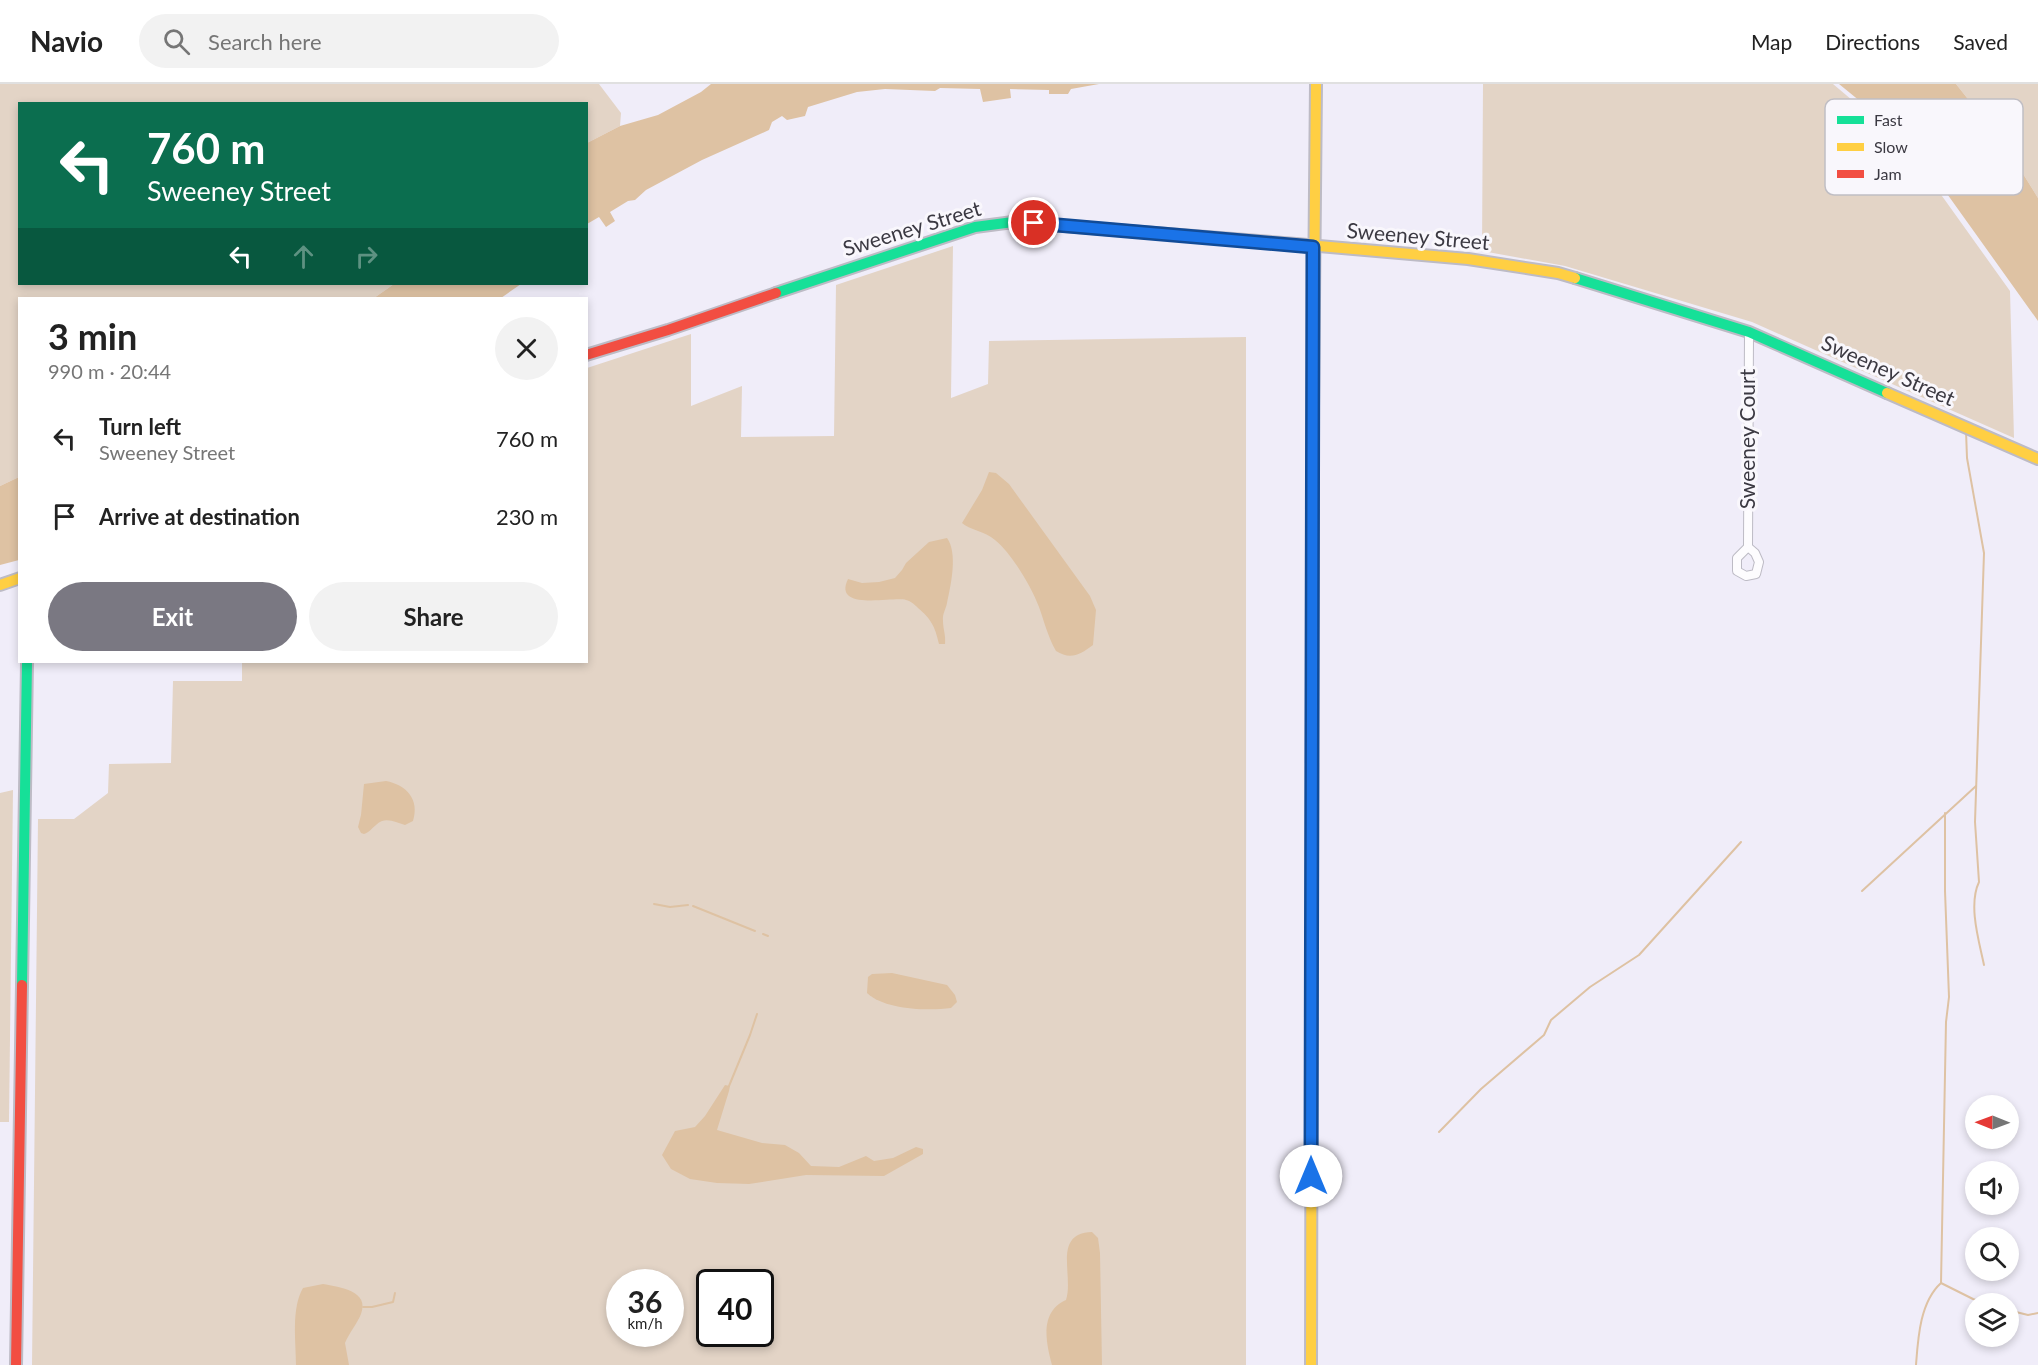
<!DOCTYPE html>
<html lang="en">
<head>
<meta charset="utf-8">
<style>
  :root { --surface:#fff; --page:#f2f2f2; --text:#222; --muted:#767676; --line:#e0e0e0; --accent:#7a7882 }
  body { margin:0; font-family:Lato,sans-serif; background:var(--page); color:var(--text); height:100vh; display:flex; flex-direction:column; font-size:22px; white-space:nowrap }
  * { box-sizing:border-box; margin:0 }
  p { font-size:20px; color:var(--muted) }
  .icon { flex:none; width:33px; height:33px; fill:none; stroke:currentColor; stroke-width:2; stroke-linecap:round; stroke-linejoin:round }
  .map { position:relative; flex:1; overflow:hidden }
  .side { position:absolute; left:18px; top:213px; width:570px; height:366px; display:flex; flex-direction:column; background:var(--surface); border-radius:0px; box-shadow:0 3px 9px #0003 }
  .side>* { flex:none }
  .top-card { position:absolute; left:18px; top:18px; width:570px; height:183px; border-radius:0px; box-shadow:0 3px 9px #0003; background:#0b6e4f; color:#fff; overflow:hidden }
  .needle { width:39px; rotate:271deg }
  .tools { position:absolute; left:1965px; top:1011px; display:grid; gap:12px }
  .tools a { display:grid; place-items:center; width:54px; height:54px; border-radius:50%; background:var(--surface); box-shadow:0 3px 9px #0003; font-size:30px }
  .speed { position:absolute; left:606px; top:1185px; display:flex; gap:12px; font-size:30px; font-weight:700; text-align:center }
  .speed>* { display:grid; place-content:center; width:78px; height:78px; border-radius:50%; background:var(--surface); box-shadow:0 3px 9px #0003; line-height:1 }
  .speed small { font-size:15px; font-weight:400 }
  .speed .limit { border:3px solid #111; border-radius:9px; background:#fff; color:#111 }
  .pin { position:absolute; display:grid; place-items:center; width:51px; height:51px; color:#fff; margin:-26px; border:3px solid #fff; border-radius:50%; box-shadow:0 2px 6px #0007 }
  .me { position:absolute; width:66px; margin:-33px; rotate:0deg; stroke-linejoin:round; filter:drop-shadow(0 0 4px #0008) }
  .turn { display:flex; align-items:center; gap:21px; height:126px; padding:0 30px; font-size:27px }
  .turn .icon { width:78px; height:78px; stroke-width:2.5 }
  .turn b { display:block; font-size:42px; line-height:51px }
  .lanes { display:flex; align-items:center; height:57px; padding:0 30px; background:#0003; justify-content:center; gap:30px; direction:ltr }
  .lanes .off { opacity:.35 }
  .round { display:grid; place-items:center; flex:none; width:63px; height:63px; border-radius:32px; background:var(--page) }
  .overview { display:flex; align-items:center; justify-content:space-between; height:102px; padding:0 30px }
  h1 { font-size:36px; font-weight:700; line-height:45px }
  .button { display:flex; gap:12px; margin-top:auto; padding:12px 30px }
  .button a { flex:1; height:69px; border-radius:36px; background:var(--accent); color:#fff; font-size:24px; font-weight:700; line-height:69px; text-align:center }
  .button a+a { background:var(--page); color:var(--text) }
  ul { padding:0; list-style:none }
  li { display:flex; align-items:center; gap:18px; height:78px; padding:0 30px }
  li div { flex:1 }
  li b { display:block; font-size:22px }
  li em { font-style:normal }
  header { display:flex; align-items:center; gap:36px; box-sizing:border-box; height:84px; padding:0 30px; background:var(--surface); border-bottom:2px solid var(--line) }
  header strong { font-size:28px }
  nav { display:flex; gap:33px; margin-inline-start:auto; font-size:21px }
  .search { width:420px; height:54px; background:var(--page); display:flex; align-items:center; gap:15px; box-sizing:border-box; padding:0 21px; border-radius:33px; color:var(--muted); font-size:22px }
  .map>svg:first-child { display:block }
</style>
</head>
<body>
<header>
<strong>Navio</strong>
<div class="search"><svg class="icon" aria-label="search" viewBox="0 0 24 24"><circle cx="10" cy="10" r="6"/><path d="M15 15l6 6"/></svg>Search here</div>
<nav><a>Map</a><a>Directions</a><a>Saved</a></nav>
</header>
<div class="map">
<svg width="2038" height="1281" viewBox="0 0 2038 1281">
  <rect width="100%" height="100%" fill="#f0edf9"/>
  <!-- green -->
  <g fill="#e3d4c6" fill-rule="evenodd">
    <path d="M 0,0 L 599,0 L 621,29 L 620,42 L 587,59 L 586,20 L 20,20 L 20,200 L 394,200 L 374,214 L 20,214 L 19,393 L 0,402 Z"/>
    <path d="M 1483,0 L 1833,0 L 1871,32 L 1932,98 L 2010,207 L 2014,354 L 1752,238 L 1565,182 L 1482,167 Z"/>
    <path d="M 1956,0 L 2038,0 L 2038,114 L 2007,64 Z"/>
    <path d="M 953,162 L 951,314 L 988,300 L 989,257 L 1246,253 L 1246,1281 L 32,1281 L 38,735 L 74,735 L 108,709 L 109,680 L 171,679 L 173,597 L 242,597 L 242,578 L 586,578 L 587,284 L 691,250 L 691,322 L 742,302 L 741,353 L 834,352 L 836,201 ZM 620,1198 L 670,1198 L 670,1250 L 620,1250 ZM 710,1198 L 760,1198 L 760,1250 L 710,1250 Z"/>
    <path d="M 13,706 L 9,1038 L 0,1038 L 0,709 Z"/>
  </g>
  <!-- water -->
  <g fill="#dec2a3">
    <path d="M 711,0 L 1099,0 L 1071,5 L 1068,10 L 1049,10 L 1049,6 L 1010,5 L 1011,14 L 983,18 L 980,5 L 940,4 L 935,7 L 885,5 L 857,8 L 808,23 L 805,32 L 787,36 L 782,32 L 772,38 L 769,46 L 702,76 L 646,106 L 635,116 L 628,117 L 610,128 L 615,137 L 606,143 L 599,133 L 587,140 L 587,59 L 620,42 L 658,31 L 701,8 Z"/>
    <path d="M 1839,0 L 1956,0 L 2007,64 L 2038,114 L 2038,237 L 1935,93 L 1877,31 Z"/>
    <path d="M 394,200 L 521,200 L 501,214 L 374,214 Z"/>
    <path d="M 989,388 L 996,389 L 1009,400 L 1090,512 L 1096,526 L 1093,561 C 1080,571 1070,576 1056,567 C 1048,553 1044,537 1039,523 C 1031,502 1012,470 995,456 C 985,447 969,446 962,439 L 982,406 Z"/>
    <path d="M 19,393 L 19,476 L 0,481 L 0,402 Z"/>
    <path d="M 947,454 C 958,469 951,501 947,519 C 946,525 942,530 943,537 C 943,545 946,551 945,560 L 939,560 C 935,542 931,535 918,524 C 915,521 911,517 906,516 C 894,512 832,528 848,495 L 862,499 L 879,498 L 895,494 L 902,486 L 906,479 L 929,458 Z"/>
    <path d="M 386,697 C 406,701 420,715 413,737 L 405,741 C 395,738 385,732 376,741 C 371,745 370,748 364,750 L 361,749 L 358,743 L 361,731 L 364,700 Z"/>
    <path d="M 892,889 L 947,901 L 955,911 L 957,918 L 951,924 C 928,927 885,926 867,909 L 868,893 L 872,890 Z"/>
    <path d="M 725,1001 L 730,1002 L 729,1007 L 717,1046 L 762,1059 L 785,1061 L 799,1069 L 811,1082 L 839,1083 L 866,1072 L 874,1077 L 893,1074 L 916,1063 L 923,1065 L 923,1070 L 884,1092 L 806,1091 L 749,1100 L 717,1099 L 690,1095 L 671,1085 L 662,1071 L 675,1047 L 695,1043 L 705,1032 Z"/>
    <path d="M 1092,1148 L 1098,1154 L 1100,1169 L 1102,1281 L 1052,1281 C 1046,1259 1039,1228 1066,1216 C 1074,1192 1052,1149 1092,1148 Z"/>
    <path d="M 323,1200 C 340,1203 370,1207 361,1230 C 357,1240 349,1249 345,1259 L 349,1281 L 296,1281 C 296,1257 291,1225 303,1204 Z"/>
  </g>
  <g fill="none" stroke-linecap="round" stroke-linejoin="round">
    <!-- stream -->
    <g stroke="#dec2a3" stroke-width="2">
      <path d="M 1966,347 L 1967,374 L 1984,469 L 1975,738 L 1979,798 C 1968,821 1979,857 1984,881"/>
      <path d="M 1862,807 L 1976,702"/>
      <path d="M 654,820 L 670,823 L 688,821"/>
      <path d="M 693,822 L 755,847"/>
      <path d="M 763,850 L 768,852"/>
      <path d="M 729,1002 L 750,951 L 757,930"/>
      <path d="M 1439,1048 L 1481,1005 L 1544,951 L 1551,936 L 1590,903 L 1639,871 L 1741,758"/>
      <path d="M 1941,1199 L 1973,1215 L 1986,1220"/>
      <path d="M 363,1223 L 372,1223 L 393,1218 L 395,1209"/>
      <path d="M 2008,1226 L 2028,1231 L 2038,1229"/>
      <path d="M 1916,1281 C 1918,1254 1920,1218 1941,1199 L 1946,938 L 1949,913 L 1945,807 L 1945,729"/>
    </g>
    <!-- street casing -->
    <g stroke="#bdbbc5" stroke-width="10">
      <path id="street" d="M 1748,463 L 1755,469 L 1759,478 L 1756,490 L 1746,492 L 1737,487 L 1737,474 L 1748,463 L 1749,248"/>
    </g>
    <!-- fast casing -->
    <g stroke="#bdbbc5" stroke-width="14">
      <g id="fast">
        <path d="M 1575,194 L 1749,248 L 1887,309"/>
        <path d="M 776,209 L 975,143 L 1013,138 L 1296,160"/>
        <path d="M 1312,802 L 1313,323"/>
        <path d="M 22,901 L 27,578"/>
      </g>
    </g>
    <!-- slow casing -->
    <g stroke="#bdbbc5" stroke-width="14">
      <g id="slow">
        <path d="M 1296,160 L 1468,175 L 1558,189 L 1575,194"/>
        <path d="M 1887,309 L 2038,375"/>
        <path d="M 1313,323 L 1316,0"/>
        <path d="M 0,501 L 20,494"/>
        <path d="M 1311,1281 L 1312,802"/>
      </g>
    </g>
    <!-- jam casing -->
    <g stroke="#bdbbc5" stroke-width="14">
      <g id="jam">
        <path d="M 586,271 L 668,246 L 776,209"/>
        <path d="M 16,1281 L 22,901"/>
      </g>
    </g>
    <!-- street -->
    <use href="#street" stroke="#fdfcfe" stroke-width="8"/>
    <!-- fast -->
    <use href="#fast" stroke="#16e098" stroke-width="10"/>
    <!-- slow -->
    <use href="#slow" stroke="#ffcf43" stroke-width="10"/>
    <!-- jam -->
    <use href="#jam" stroke="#f24e42" stroke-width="10"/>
  </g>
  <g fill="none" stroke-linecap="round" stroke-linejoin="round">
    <!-- route casing -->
    <g stroke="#114b97" stroke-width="15">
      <path id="route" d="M 1034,139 L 1313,163 L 1311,1092"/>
    </g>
    <!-- route -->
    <use href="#route" stroke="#1a73e8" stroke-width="10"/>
  </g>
  <g text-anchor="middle" stroke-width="6" stroke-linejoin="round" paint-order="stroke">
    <!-- street labels -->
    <g font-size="21" fill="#3b3942" stroke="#f9f7fc">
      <text transform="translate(912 145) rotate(-17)" y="7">Sweeney Street</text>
      <text transform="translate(1418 153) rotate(5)" y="7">Sweeney Street</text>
      <text transform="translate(1888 287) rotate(24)" y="7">Sweeney Street</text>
      <text transform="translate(1748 355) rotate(-90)" y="7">Sweeney Court</text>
    </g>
  </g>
  <!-- legend -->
  <rect x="1825" y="15" width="198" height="96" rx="9" fill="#f9f7fc" stroke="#c0bec4" stroke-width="1.5"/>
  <rect x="1837" y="32" width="27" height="8" fill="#16e098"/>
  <rect x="1837" y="59" width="27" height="8" fill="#ffcf43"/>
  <rect x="1837" y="86" width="27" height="8" fill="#f24e42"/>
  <g font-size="16" fill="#3b3942">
    <text x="1874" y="42">Fast</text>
    <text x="1874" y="69">Slow</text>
    <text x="1874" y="96">Jam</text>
  </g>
</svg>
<div class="tools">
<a><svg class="needle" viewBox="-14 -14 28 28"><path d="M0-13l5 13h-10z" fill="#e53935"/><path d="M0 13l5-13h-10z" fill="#767676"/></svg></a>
<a><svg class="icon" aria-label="sound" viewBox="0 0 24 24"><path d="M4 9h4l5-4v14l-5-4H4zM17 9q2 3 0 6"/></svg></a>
<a><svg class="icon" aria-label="search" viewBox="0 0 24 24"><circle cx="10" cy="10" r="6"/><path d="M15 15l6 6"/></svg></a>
<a><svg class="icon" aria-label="layers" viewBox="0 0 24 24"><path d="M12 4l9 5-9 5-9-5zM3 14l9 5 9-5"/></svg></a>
</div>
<div class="speed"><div>36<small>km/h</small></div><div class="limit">40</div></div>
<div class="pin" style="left:1034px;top:139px;background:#d93025"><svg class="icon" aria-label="arrive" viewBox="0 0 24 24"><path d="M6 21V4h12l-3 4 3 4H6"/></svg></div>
<svg class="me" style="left:1311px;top:1092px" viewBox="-20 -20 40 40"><circle r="19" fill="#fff"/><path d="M0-13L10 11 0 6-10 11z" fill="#1a73e8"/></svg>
<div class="top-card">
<div class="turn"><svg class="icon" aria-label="left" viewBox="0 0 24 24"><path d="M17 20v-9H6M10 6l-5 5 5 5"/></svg><div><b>760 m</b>Sweeney Street</div></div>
<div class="lanes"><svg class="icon" aria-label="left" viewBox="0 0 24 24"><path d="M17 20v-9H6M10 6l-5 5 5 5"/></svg><svg class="icon off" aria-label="ahead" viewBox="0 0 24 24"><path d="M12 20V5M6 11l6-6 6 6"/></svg><svg class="icon off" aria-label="right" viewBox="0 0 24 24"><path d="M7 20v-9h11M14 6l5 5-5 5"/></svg></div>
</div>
<section class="side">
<div class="overview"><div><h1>3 min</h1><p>990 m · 20:44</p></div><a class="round"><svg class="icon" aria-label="close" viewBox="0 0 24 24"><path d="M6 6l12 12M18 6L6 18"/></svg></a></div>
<ul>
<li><svg class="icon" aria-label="left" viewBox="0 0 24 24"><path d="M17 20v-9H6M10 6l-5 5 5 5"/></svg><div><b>Turn left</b><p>Sweeney Street</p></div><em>760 m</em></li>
<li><svg class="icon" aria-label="arrive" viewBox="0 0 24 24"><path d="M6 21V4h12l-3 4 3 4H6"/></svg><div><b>Arrive at destination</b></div><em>230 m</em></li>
</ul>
<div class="button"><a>Exit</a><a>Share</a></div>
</section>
</div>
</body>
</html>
